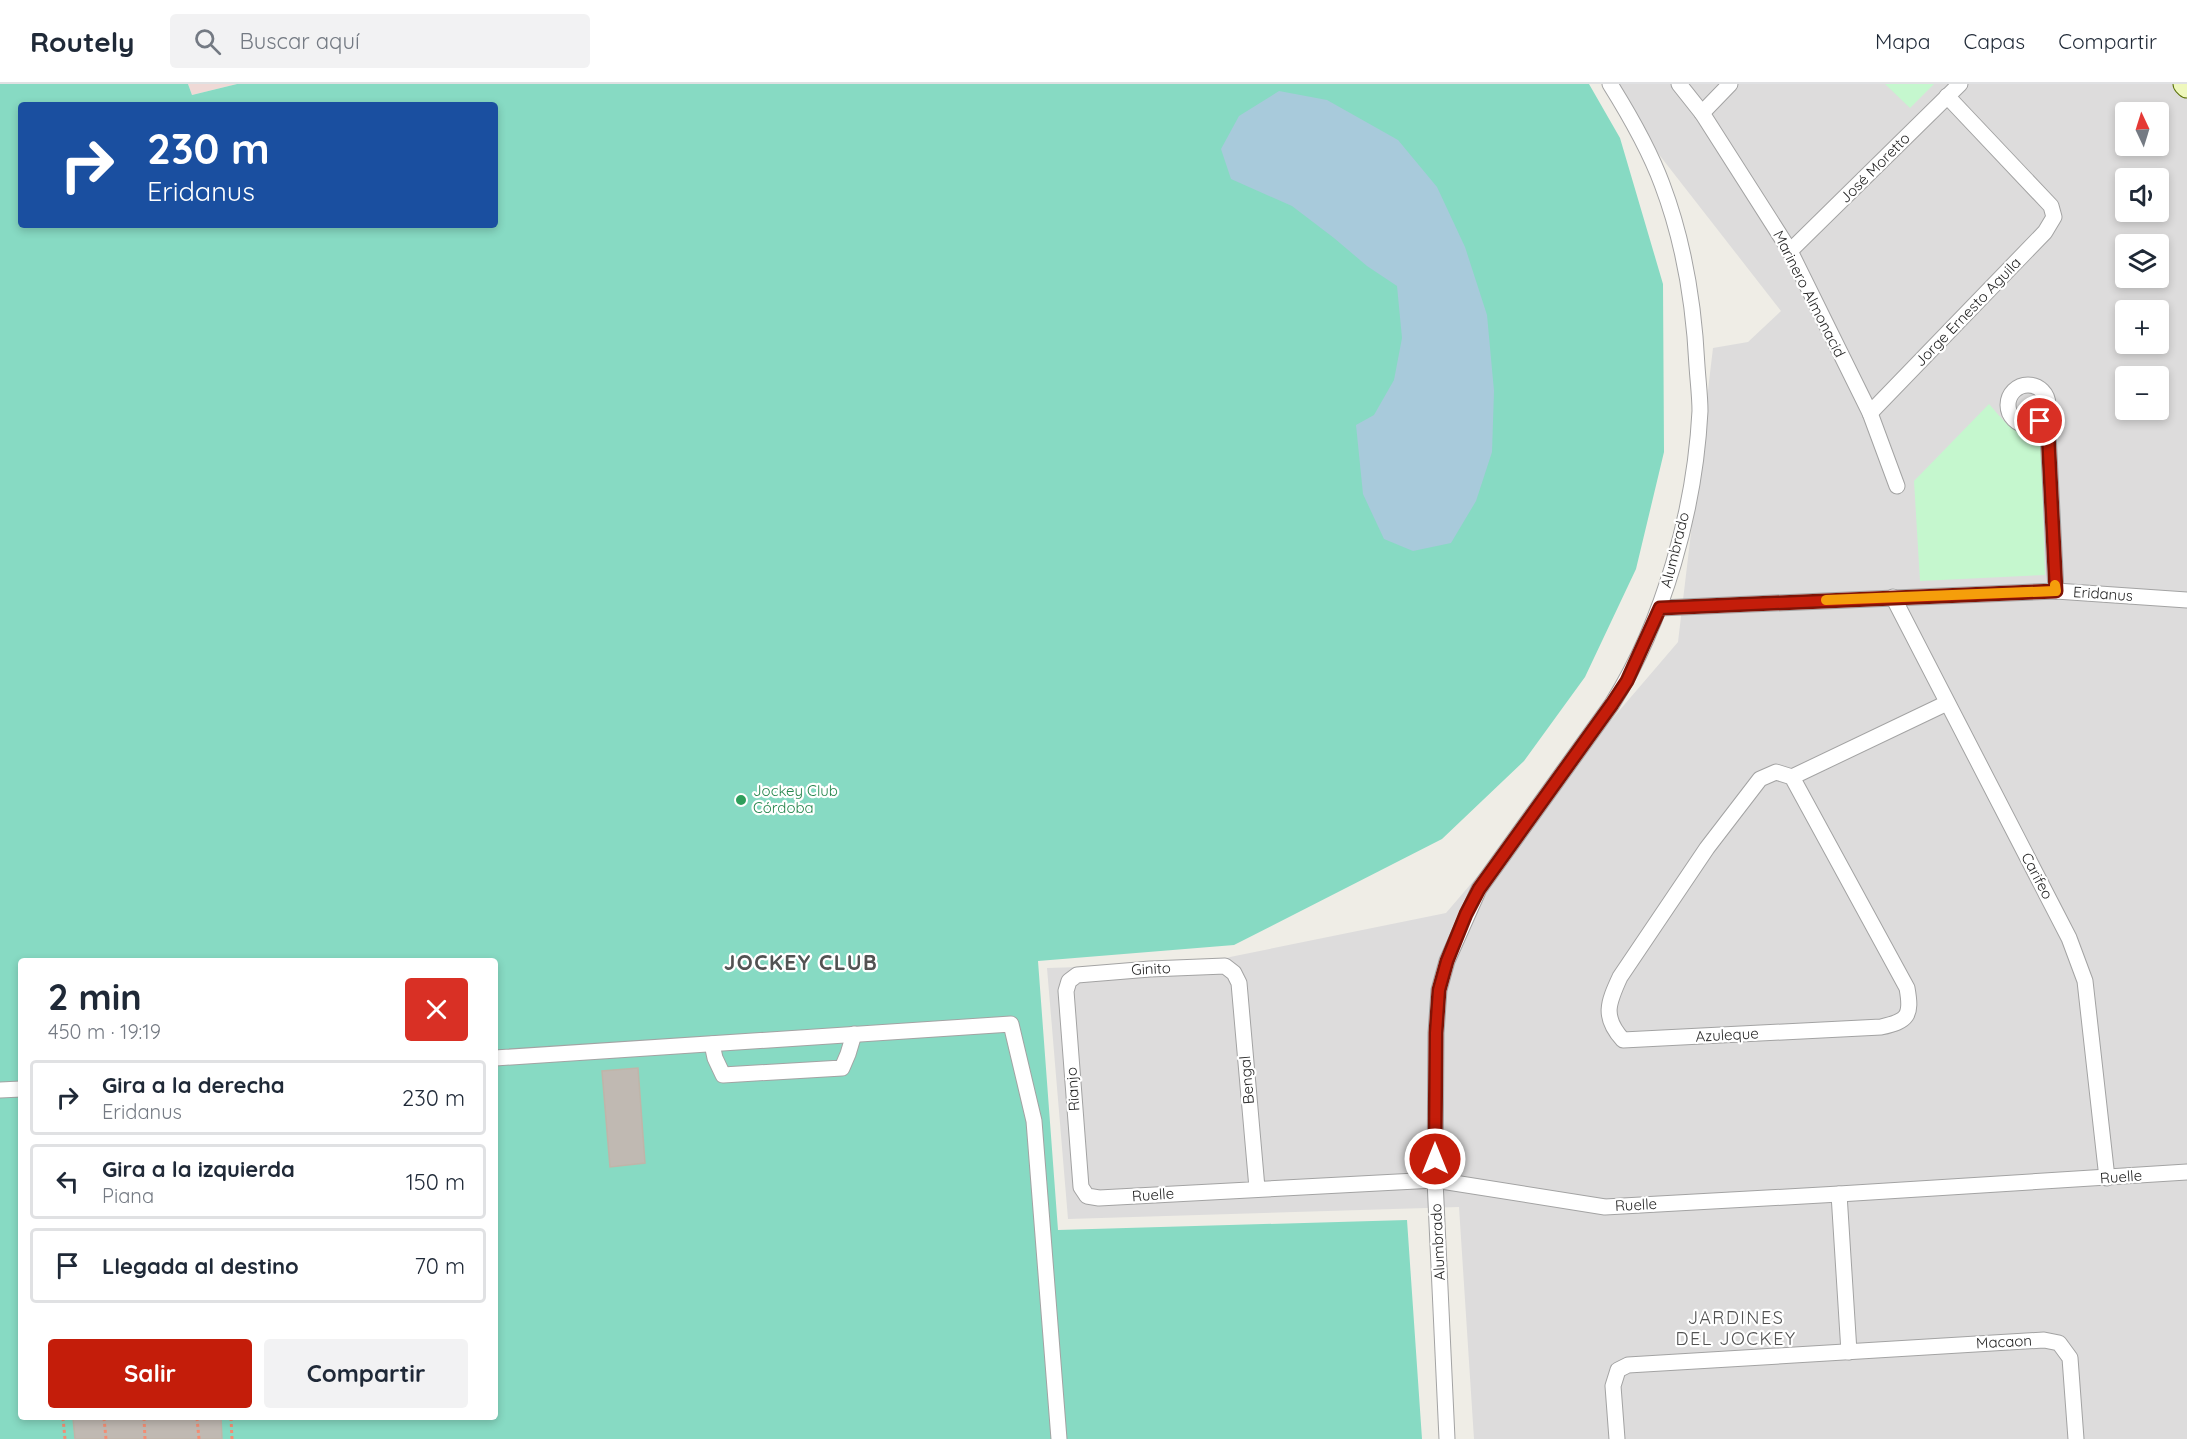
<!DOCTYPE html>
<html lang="es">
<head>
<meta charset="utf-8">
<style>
  :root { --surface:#fff; --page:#f2f2f3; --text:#1f2937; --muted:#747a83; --line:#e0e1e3; --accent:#c41d0a }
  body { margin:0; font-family:Quicksand,sans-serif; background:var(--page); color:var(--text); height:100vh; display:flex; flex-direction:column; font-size:22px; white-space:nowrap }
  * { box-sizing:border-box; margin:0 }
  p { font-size:20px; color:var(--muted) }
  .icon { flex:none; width:33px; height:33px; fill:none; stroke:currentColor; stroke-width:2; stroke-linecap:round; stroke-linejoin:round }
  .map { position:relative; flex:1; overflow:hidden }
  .details { position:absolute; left:18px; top:874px; width:480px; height:462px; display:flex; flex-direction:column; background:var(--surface); border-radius:6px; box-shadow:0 3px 9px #0003 }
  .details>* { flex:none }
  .top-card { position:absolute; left:18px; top:18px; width:480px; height:126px; border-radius:6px; box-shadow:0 3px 9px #0003; background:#1a4fa0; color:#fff; overflow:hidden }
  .needle { width:39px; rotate:356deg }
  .tools { position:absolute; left:2115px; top:18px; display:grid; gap:12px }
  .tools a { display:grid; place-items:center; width:54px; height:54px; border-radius:6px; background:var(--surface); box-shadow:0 3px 9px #0003; font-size:30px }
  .pin { position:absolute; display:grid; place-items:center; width:51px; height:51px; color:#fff; margin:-26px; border:3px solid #fff; border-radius:50%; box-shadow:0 2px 6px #0007 }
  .me { position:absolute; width:66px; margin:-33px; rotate:0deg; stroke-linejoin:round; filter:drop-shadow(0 0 4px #0008) }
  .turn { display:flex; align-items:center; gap:21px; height:126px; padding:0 30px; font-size:27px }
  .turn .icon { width:78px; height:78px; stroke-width:2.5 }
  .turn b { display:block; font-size:42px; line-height:51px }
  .round { display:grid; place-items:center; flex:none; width:63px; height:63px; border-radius:6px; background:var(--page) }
  .summary { display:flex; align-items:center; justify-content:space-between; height:102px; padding:0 30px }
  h1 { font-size:36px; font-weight:700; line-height:45px }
  .button { display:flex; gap:12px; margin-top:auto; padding:12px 30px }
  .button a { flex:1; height:69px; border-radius:6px; background:var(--accent); color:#fff; font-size:24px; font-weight:700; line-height:69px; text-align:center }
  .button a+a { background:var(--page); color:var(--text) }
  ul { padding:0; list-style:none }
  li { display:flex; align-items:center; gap:18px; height:75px; margin:0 12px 9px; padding:0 18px; border:3px solid var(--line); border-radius:6px }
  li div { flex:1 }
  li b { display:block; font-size:22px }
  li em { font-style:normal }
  header { display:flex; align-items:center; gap:36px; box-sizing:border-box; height:84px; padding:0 30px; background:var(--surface); border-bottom:2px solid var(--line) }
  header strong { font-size:28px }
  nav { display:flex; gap:33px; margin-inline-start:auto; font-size:21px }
  .search { width:420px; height:54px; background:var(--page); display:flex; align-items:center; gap:15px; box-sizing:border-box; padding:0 21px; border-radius:6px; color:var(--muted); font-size:22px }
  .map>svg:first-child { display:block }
</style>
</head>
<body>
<header>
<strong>Routely</strong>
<div class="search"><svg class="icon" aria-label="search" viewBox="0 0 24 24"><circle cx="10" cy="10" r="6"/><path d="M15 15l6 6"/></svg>Buscar aquí</div>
<nav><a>Mapa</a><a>Capas</a><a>Compartir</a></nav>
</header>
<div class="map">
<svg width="2187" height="1355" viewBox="0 0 2187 1355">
  <rect width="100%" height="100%" fill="#efede6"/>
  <!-- residential -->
  <path fill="#dddcdc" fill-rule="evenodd" d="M 1604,0 L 2187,0 L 2187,1355 L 1474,1355 L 1459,1123 L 1068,1135 L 1047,884 L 1215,879 L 1230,873 L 1446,829 L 1678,558 L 1713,264 L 1748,258 L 1781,227 ZM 2126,28 L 2158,28 L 2158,62 L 2126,62 ZM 2126,94 L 2158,94 L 2158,128 L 2126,128 ZM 2126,160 L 2158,160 L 2158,194 L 2126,194 ZM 2126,226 L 2158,226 L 2158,260 L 2126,260 ZM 2126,292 L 2158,292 L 2158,326 L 2126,326 Z"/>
  <!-- commercial -->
  <path fill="#efd9d6" d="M 188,0 L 237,0 L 192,11 Z"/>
  <!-- park -->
  <g fill="#c5f7ce">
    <path d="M 1885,0 L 1934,0 L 1910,24 Z"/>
    <path d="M 1989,320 C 2005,338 2009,347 2034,350 L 2041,359 L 2045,491 L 1920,497 L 1914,397 Z"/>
  </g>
  <!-- pitch -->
  <path fill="#87dac3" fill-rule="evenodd" d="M 0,0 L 188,0 L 192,11 L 237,0 L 1589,0 L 1620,54 L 1663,200 L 1664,368 L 1636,485 L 1585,593 L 1524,677 L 1442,755 L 1234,861 L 1038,877 L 1058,1146 L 1407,1136 L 1422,1355 L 0,1355 ZM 21,21 L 495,21 L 495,141 L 21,141 ZM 21,878 L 495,878 L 495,1334 L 21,1334 Z"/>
  <!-- water -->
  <path fill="#a8cadb" d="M 1279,7 L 1327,16 L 1398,56 L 1437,103 L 1465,163 L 1487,231 L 1494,307 L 1492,368 L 1476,417 L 1451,459 L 1413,467 L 1384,455 L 1363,410 L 1356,341 L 1374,331 L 1394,296 L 1402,254 L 1397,202 L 1367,182 L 1334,154 L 1292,122 L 1231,95 L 1221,65 L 1239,32 Z"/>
  <!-- building -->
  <g fill="#c0b9b2" stroke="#c0b5a9" stroke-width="1.5">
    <path d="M 638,984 L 645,1079 L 610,1083 L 602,987 Z"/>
    <path d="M 73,1334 L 221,1334 L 222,1355 L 75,1355 Z"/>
  </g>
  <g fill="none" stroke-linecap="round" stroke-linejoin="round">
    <!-- minor casing -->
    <g stroke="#a3a3a3" stroke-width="17">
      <g id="minor">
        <path d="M 1679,0 L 1702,29 L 1790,167 L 1870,329 L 1897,402"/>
        <path d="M 1702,29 L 1730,0"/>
        <path d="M 1790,167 L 1960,0"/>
        <circle cx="2028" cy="321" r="20"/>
        <path d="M 1870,329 L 2045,148 L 2054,133 L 2051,122 L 1947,12"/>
        <path d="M 2040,337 L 2048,349 L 2056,507"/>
        <path d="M 1893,513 L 2069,854 L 2085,897 L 2107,1094"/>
        <path d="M 1660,524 L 2056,507 L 2187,516"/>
        <path d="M 1792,693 L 1907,904 C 1912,932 1908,937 1881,943 L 1623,956 C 1602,933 1608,919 1620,893 L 1707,764 L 1760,695 L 1776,688 L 1792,693 L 1947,619"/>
        <path d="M 712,960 L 715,974 L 723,991 L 842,984 L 848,970 L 854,950"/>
        <path d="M 495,974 L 1011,940 L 1034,1037 L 1059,1355"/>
        <path d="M 0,1006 L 21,1005"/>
        <path d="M 1257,1104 L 1239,899 L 1234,889 L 1225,882 L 1150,885 L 1077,891 L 1069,897 L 1066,907 L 1081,1103 L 1087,1112 L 1099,1114 L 1435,1096 L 1605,1123 L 1839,1110 L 2187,1088"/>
        <path d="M 1839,1110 L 1849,1268"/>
        <path d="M 1447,1355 L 1435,1096 L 1436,949 L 1439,906 L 1447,877 L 1479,805 L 1612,620 C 1664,537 1695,425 1700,327 C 1700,313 1698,297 1697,282 C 1694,221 1684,158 1662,100 C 1649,65 1630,32 1610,0"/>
        <path d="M 1617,1355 L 1613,1302 L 1618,1286 L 1628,1281 L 2044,1256 L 2059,1259 L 2070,1274 L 2076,1355"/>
      </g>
    </g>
    <!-- secondary casing -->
    <g stroke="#5c720a" stroke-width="23">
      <path id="secondary" d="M 2184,0 L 2187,3"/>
    </g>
    <!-- path -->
    <g stroke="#f38d73" stroke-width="3" stroke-dasharray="3 3" stroke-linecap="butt">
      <path d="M 63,1334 L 65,1355"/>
      <path d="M 104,1334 L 106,1355"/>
      <path d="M 144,1334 L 145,1355"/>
      <path d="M 197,1334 L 199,1355"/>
      <path d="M 231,1334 L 232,1355"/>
    </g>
    <!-- minor -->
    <use href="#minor" stroke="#fff" stroke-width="15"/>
    <!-- secondary -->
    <use href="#secondary" stroke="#eef7bc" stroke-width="21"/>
  </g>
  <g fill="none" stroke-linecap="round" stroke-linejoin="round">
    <!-- route casing -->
    <g stroke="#7f1306" stroke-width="15">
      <path id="route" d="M 1435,1075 L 1436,949 L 1439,906 L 1447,877 L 1466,830 L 1479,805 L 1612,620 L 1627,597 L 1660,524 L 2056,507 L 2048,349 L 2040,337"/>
    </g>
    <!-- route -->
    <use href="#route" stroke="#c41d0a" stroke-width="10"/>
    <!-- slow -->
    <path stroke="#f59e0b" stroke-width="10" d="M 1826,516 L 2056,507 L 2055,501"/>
  </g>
  <!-- markers -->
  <circle fill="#2e9e5b" stroke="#fff" stroke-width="2" cx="741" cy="716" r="6"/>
  <g text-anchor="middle" stroke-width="4.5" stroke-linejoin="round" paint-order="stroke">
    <!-- street labels -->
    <g font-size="15" fill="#1f1f1f" stroke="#fff">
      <text transform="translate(1875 84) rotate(-45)" y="5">José Moretto</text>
      <text transform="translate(1809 210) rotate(63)" y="5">Marinero Almonacid</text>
      <text transform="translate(1968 228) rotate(-46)" y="5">Jorge Ernesto Aguila</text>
      <text transform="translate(1675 466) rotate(-76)" y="5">Alumbrado</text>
      <text transform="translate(2103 510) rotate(4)" y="5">Eridanus</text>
      <text transform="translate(2037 792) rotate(62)" y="5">Carifeo</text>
      <text transform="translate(1151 885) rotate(-3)" y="5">Ginito</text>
      <text transform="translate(1727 951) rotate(-3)" y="5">Azuleque</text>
      <text transform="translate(1247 996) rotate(-95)" y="5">Bengal</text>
      <text transform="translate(1073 1005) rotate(-94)" y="5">Rianjo</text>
      <text transform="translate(2121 1093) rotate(-4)" y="5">Ruelle</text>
      <text transform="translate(1153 1111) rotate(-4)" y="5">Ruelle</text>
      <text transform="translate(1636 1121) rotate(-3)" y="5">Ruelle</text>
      <text transform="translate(1438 1158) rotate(-93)" y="5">Alumbrado</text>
      <text transform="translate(2004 1258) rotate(-3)" y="5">Macaon</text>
    </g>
    <!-- leisure labels -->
    <g font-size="15" fill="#27864d" stroke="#fff" text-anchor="start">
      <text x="753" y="712">Jockey Club<tspan x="753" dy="17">Córdoba</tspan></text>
    </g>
    <!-- quarter labels -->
    <g font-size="18" letter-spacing="1.5" fill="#525252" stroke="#fff">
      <text x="1736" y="1240">JARDINES<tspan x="1736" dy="21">DEL JOCKEY</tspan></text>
    </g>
    <!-- district labels -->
    <g font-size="21" font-weight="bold" letter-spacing="1.5" fill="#525252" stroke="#fff">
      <text x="801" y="886">JOCKEY CLUB</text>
    </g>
  </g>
</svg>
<div class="tools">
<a><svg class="needle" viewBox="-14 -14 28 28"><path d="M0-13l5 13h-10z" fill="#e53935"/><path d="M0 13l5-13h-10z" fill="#747a83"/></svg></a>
<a><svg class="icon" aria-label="sound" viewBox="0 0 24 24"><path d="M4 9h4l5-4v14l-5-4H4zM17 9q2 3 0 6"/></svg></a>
<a><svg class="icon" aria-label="layers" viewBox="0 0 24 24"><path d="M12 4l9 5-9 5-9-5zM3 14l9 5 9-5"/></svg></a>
<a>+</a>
<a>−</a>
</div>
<div class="pin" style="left:2040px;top:337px;background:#d93025"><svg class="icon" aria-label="arrive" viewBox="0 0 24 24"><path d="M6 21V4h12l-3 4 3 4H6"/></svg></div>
<svg class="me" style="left:1435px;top:1075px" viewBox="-20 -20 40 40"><circle r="17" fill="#c41d0a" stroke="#fff" stroke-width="3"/><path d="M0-11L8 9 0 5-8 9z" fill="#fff"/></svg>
<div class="top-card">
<div class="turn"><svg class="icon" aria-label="right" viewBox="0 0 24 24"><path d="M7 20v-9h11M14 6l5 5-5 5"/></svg><div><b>230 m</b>Eridanus</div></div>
</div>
<section class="details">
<div class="summary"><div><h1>2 min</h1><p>450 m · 19:19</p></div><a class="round" style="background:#d93025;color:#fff"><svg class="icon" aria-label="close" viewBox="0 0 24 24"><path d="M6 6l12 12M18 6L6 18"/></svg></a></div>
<ul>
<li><svg class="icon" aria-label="right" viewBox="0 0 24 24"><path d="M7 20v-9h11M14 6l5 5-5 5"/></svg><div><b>Gira a la derecha</b><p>Eridanus</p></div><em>230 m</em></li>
<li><svg class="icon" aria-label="left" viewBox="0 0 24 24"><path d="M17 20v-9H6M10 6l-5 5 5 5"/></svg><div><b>Gira a la izquierda</b><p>Piana</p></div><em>150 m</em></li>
<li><svg class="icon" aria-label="arrive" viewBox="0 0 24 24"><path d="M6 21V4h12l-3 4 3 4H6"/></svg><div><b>Llegada al destino</b></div><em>70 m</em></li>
</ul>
<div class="button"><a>Salir</a><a>Compartir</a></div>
</section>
</div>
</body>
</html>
